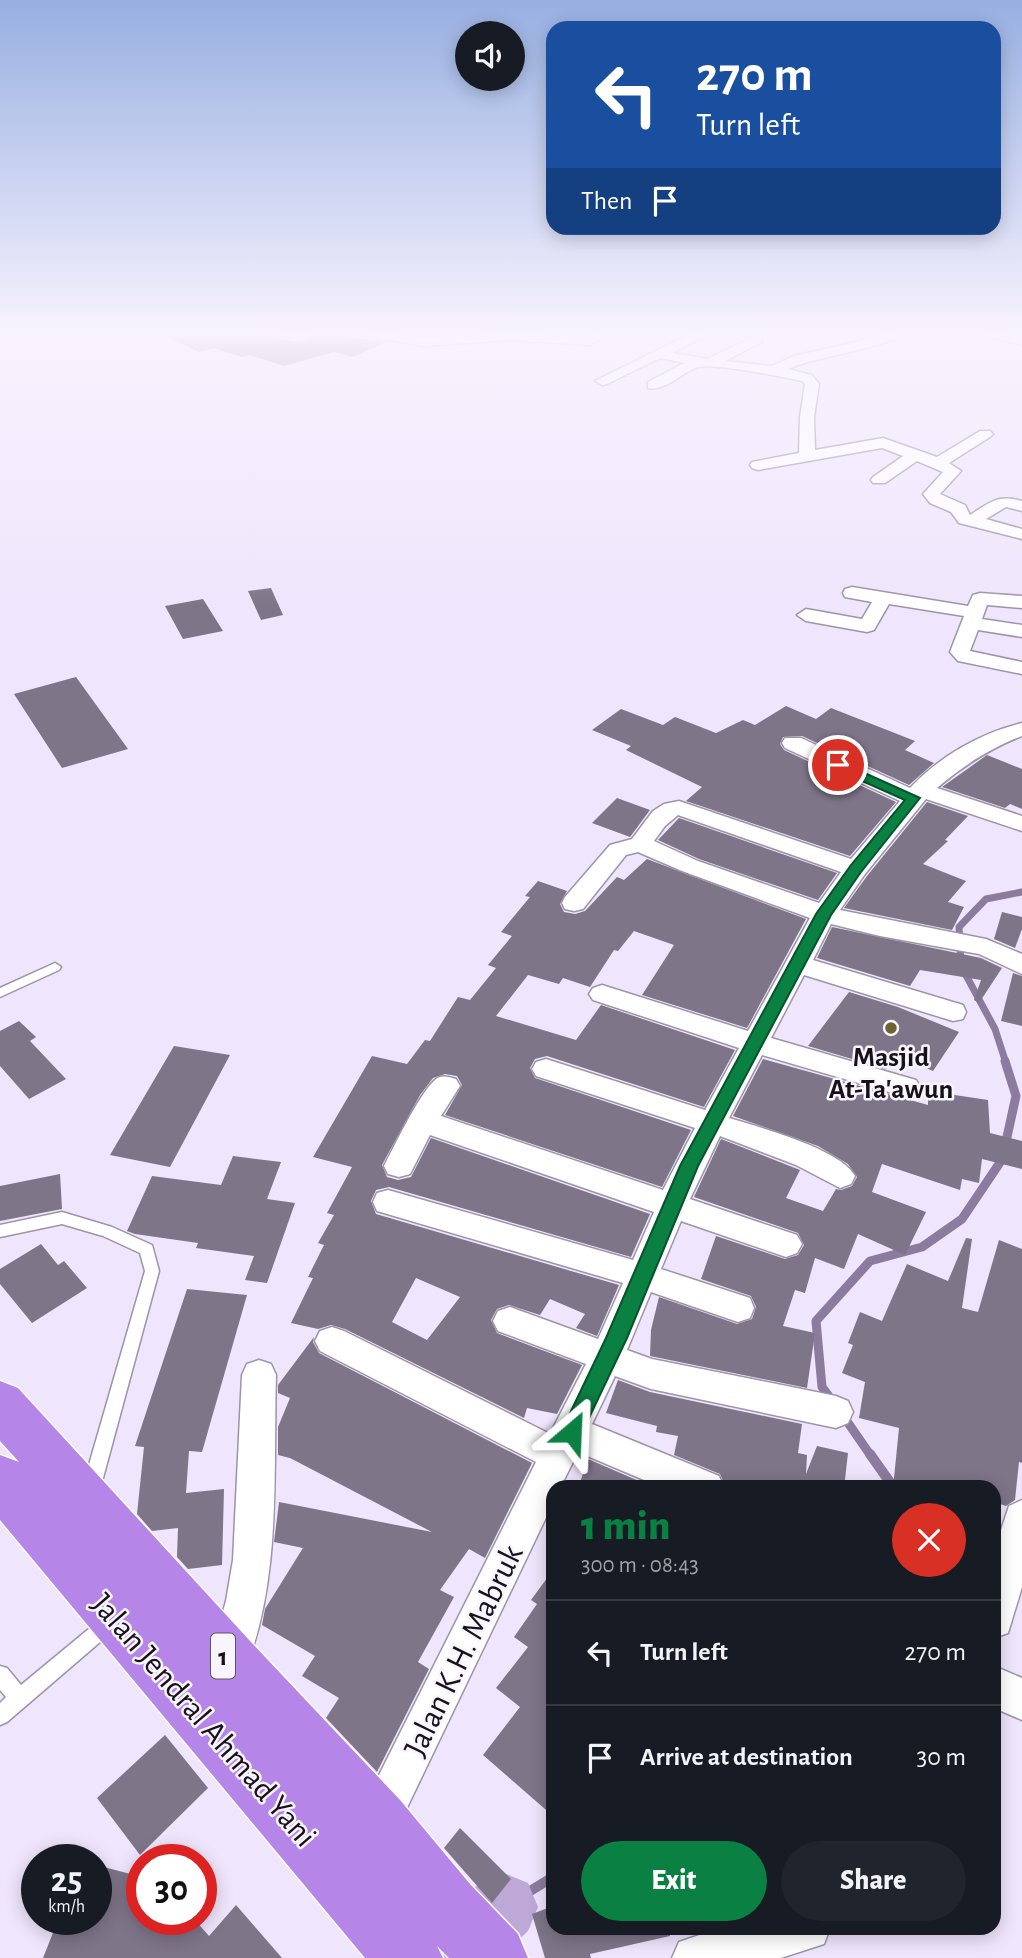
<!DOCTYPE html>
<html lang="en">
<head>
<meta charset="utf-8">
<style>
  :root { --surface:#171b24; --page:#20242c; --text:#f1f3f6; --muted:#9ea1a6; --line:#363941; --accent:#0b8043 }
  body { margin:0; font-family:"Alegreya Sans",sans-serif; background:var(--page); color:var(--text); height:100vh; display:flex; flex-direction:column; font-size:26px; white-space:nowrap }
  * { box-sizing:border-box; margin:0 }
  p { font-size:23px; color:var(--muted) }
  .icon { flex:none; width:38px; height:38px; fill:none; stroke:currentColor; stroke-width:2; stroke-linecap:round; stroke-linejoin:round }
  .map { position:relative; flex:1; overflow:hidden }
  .sheet { position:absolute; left:546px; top:1480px; width:455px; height:455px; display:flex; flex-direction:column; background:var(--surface); border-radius:21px; box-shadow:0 4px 18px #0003 }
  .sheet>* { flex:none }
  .guide { position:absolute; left:546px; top:21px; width:455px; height:214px; border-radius:21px; box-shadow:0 4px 18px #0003; background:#1a4fa0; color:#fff; overflow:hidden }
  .fabs { position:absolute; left:455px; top:21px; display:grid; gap:14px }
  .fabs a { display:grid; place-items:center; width:70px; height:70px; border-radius:50%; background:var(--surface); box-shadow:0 4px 18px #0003; font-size:35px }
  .speed { position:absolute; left:21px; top:1844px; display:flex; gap:14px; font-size:35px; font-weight:700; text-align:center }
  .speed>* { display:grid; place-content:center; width:91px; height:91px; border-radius:50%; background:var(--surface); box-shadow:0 4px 18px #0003; line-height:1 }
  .speed small { font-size:18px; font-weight:400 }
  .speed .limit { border:10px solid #d22; background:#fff; color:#111 }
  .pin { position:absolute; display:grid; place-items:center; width:60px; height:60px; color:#fff; margin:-30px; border:4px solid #fff; border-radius:50%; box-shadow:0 2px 7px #0007 }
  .me { position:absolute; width:77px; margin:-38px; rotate:26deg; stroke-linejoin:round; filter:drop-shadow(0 0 5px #0008) }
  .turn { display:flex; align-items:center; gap:24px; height:147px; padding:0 35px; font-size:32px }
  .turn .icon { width:91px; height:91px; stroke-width:2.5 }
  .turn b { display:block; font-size:49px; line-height:60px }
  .then { display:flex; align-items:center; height:66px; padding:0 35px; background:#0003; gap:14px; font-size:26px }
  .round { display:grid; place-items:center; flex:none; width:74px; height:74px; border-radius:37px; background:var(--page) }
  .headline { display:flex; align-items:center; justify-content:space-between; height:119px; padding:0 35px }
  h1 { font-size:42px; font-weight:800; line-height:52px; color:var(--accent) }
  .button { display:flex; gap:14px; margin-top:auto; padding:14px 35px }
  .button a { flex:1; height:80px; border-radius:42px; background:var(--accent); color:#fff; font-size:28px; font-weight:800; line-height:80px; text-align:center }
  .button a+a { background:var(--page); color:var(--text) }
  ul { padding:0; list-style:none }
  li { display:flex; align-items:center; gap:21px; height:105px; padding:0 35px; border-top:2px solid var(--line) }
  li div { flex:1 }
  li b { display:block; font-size:26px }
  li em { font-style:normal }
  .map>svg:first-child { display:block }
</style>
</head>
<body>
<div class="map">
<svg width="1022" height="1958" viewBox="0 0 1022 1958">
  <rect width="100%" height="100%" fill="#efe5fc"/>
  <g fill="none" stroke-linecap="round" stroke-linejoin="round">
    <!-- stream-far2 -->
    <path stroke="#8b7b9e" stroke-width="7" d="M 1006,1063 L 995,1029 L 961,966 L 959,927 L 986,899 L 1022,892"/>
    <!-- stream-far1 -->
    <g stroke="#8b7b9e" stroke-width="9">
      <path d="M 1005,1146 L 1016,1096 L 1005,1061"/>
      <path d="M 833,1402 L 822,1387 L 816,1321 L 870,1261 L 922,1247 L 962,1219 L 1003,1158"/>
      <path d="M 844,1417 L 871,1456"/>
    </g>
    <!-- stream -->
    <g stroke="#8b7b9e" stroke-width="10">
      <path d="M 870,1454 L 894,1488"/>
      <path d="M 504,1907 L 553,1877"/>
    </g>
    <!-- river -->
    <path fill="#bda8d7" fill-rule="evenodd" d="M 504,1873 L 528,1883 L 538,1907 L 528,1931 L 500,1958 L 414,1958 L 424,1933 L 480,1883 Z"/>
  </g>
  <!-- building -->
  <g fill="#7e7589" fill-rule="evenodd">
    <path d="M 154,331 L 269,331 L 273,337 L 298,342 L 328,334 L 386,342 L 353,357 L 334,352 L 284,366 L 249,355 L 241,357 L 214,348 L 199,352 Z"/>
    <path d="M 271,588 L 283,615 L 261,620 L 248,591 Z"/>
    <path d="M 203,599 L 223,631 L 183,639 L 165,606 Z"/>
    <path d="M 76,677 L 128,749 L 62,768 L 14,694 Z"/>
    <path d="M 786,706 L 816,719 L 831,708 L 915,741 L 905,750 L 934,763 L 909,785 L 802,736 L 783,737 L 780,744 L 784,750 L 896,802 L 850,856 L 686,801 L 702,787 L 626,750 L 631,746 L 592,730 L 621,709 L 663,725 L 675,717 L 716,733 L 743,720 L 755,725 Z"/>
    <path d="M 987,755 L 1022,769 L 1022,809 L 1010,804 L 1005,808 L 942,787 Z"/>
    <path d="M 617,798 L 650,810 L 630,837 L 592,823 Z"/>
    <path d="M 927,802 L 968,816 L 945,840 L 948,841 L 923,864 L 966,881 L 948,902 L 964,907 L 952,930 L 844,908 L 867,876 Z"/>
    <path d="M 679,818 L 837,873 L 818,900 L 699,859 L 658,840 Z"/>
    <path d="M 647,859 L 806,919 L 747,1028 L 642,995 L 674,945 L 634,931 L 618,951 L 614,950 L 590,987 L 563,978 L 559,984 L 528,975 L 496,1016 L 576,1040 L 601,1005 L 735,1050 L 704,1107 L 547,1056 L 535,1059 L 530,1068 L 535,1078 L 691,1130 L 662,1187 L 445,1115 L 462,1085 L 457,1076 L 445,1074 L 433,1078 L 420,1095 L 382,1165 L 387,1177 L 398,1180 L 411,1177 L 431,1138 L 650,1214 L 631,1257 L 389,1187 L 376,1190 L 371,1201 L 376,1214 L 619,1285 L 597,1336 L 576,1328 L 585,1314 L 550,1299 L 540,1315 L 509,1305 L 497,1309 L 491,1320 L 497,1333 L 582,1365 L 557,1414 L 527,1408 L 524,1418 L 345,1329 L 331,1325 L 318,1329 L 291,1323 L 313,1278 L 308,1277 L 324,1245 L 318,1243 L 334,1215 L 327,1213 L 352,1167 L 313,1157 L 372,1056 L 407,1064 L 425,1040 L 430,1041 L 458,997 L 470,1000 L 496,968 L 488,965 L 512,936 L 501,932 L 530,897 L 525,896 L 538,881 L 567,891 L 560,904 L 564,912 L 575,914 L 585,911 L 617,877 L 624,880 ZM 416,1278 L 460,1297 L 427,1340 L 392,1322 Z"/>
    <path d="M 1002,912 L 1022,917 L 1022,929 L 1015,948 L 994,939 Z"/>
    <path d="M 832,927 L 981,958 L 1002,968 L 979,1003 L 974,1000 L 981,980 L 920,970 L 910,986 L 817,958 Z"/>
    <path d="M 1013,973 L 1022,976 L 1022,1026 L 1001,1021 Z"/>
    <path d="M 849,992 L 898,1007 L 959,1032 L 933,1071 L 894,1054 L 886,1069 L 808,1046 Z"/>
    <path d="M 19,1021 L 36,1037 L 30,1041 L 66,1079 L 29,1099 L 0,1066 L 0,1031 Z"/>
    <path d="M 174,1046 L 230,1055 L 170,1167 L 110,1155 Z"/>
    <path d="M 763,1059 L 928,1105 L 928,1091 L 988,1100 L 990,1133 L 1022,1141 L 1022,1169 L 982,1159 L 979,1183 L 962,1179 L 960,1190 L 882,1164 L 872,1192 L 926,1212 L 905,1255 L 858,1234 L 844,1269 L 815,1258 L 805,1293 L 795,1290 L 783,1326 L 815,1333 L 807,1388 L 650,1356 L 651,1330 L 659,1297 L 737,1324 L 752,1319 L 756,1307 L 751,1296 L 701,1279 L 716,1236 L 785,1259 L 798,1255 L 804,1245 L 798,1233 L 694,1197 L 721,1139 L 800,1170 L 786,1198 L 823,1211 L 836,1189 L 841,1190 L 852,1186 L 857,1177 L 848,1164 L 818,1146 L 733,1116 Z"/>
    <path d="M 233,1156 L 281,1162 L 267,1199 L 295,1203 L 267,1283 L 245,1280 L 254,1256 L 196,1248 L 198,1243 L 135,1234 L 127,1231 L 152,1176 L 221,1185 Z"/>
    <path d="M 60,1174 L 62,1209 L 0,1221 L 0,1186 Z"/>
    <path d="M 966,1238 L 972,1239 L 962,1308 L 978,1312 L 999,1240 L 1022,1249 L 1022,1463 L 1019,1462 L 1015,1500 L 1006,1506 L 994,1502 L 994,1488 L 893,1488 L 899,1428 L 859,1418 L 865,1382 L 842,1373 L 853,1345 L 848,1343 L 860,1312 L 882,1321 L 907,1264 L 948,1281 Z"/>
    <path d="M 41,1244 L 58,1265 L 64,1261 L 87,1288 L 32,1323 L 0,1284 L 0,1269 Z"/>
    <path d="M 187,1289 L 247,1295 L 202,1452 L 189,1451 L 186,1493 L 224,1489 L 222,1565 L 188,1569 L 177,1557 L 178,1528 L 152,1531 L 137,1514 L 144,1447 L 135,1446 Z"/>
    <path d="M 314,1337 L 313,1342 L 319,1353 L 532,1463 L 485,1558 L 469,1549 L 440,1590 L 454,1597 L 418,1662 L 429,1669 L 377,1772 L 326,1718 L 339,1698 L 302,1676 L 315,1656 L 262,1625 L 265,1609 L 303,1548 L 274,1542 L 279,1502 L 432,1532 L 290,1458 L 278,1455 L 278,1427 L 290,1398 L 278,1393 L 278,1385 Z"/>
    <path d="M 618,1380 L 650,1392 L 802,1424 L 798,1453 L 807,1455 L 806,1474 L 817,1446 L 848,1453 L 844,1488 L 726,1488 L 720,1474 L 674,1455 L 678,1436 L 656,1432 L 657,1426 L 606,1413 Z"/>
    <path d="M 588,1459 L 655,1488 L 578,1488 Z"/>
    <path d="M 553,1570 L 553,1816 L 483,1755 L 520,1707 L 496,1688 L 528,1647 L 514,1637 L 537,1604 L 531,1600 Z"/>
    <path d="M 165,1735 L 208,1788 L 140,1855 L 97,1798 Z"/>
    <path d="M 460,1828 L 511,1879 L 492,1903 L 444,1848 Z"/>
    <path d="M 96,1865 L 142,1877 L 142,1920 L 195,1920 L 209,1936 L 236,1905 L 282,1958 L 43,1958 L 58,1920 L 96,1920 Z"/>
    <path d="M 553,1906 L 553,1928 L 669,1928 L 670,1936 L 590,1954 L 591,1958 L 545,1958 L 532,1914 Z"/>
  </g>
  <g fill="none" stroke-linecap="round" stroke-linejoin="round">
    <!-- lane casing -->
    <g stroke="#9d94a9" stroke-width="3">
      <g id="lane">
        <path d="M 55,963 L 61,967 L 59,970 L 0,997 L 0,988 Z"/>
        <path d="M 62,1212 L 112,1227 L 152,1245 L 159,1271 L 100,1489 L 97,1495 L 91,1497 L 85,1495 L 82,1489 L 145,1271 L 140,1253 L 103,1236 L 62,1224 L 0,1237 L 0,1225 Z"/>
        <path d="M 108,1615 L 114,1618 L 117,1624 L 114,1630 L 7,1722 L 0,1725 L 0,1703 L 6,1697 L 0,1690 L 0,1666 L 7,1668 L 21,1685 L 102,1618 Z"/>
      </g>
    </g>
    <!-- street casing -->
    <g stroke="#9d94a9" stroke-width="3">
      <g id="street">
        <path d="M 272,331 L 327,331 L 325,334 L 299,339 L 274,334 Z"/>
        <path d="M 360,331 L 383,331 L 423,338 L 510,332 L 587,337 L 597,331 L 613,331 L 590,345 L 510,340 L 423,346 L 366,336 L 361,335 Z"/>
        <path d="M 696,331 L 714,331 L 672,353 L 707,359 L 757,335 L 762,336 L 762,342 L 725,361 L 772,366 L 794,356 L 856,342 L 889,331 L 909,331 C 890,348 816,356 788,369 L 812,375 L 819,384 L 814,417 L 815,450 L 883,438 L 937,457 L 980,431 L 990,431 L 993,434 L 990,437 L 949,463 L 961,471 L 940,494 L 965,505 L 970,515 C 991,502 997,494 1022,501 L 1022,511 L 1006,507 L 986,519 L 1022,529 L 1022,539 L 959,523 L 951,512 L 930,503 L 923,494 L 943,472 L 917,461 L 885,483 L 873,483 L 871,480 L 873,477 L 903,456 L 882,448 L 758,470 L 752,468 L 750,465 L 752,462 L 799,453 L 800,417 L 805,384 L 802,381 C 784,377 713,363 698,367 C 682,372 665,392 648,388 L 648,382 L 684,363 L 660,358 L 607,384 L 602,385 L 595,381 Z"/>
        <path d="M 976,331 L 998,331 L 1022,337 L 1022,345 L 978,334 Z"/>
        <path d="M 852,587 L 968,606 L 973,595 L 980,593 L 1022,596 L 1022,608 L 987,605 L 982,619 L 1022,625 L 1022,637 L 978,630 L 970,651 L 1022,662 L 1022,674 L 958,661 L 950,652 L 964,616 L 889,604 L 874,630 L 867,632 L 806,621 L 797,615 L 806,609 L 862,619 L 872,602 L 845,597 L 843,593 L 845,589 Z"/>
        <path d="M 1022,723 L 1022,736 C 989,749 964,765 937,788 L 1022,816 L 1022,831 L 926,799 L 865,874 L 840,910 L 986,939 L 1022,954 L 1022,974 L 979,954 L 880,936 L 831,924 L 813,960 L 963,1005 L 966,1012 L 963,1019 L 953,1021 L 804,975 L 771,1038 L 916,1080 L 920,1087 L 916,1094 L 906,1097 L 762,1055 L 729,1118 C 759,1127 841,1149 855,1176 L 851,1184 L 840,1188 L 796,1165 L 720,1136 L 690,1199 L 797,1235 L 802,1244 L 797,1253 L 786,1257 L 681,1221 L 661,1269 L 750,1298 L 754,1308 L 750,1318 L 738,1322 L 651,1292 L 627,1350 L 652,1359 L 836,1396 L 848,1401 L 853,1412 L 848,1423 L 836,1428 L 651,1389 L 615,1376 L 592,1424 L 719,1476 L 724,1488 L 663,1488 L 578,1452 L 560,1488 L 553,1488 L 553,1503 L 392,1839 L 377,1846 L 362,1839 L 355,1824 L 362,1809 L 536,1462 L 320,1351 L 315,1341 L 320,1331 L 332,1327 L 344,1331 L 550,1434 L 586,1364 L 498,1331 L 493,1321 L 498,1311 L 510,1307 L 598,1339 L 623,1283 L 377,1211 L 373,1202 L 377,1193 L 388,1190 L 633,1260 L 654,1212 L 430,1135 L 410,1174 L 399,1177 L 388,1174 L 384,1166 C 395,1145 419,1094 435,1080 C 441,1074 449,1077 456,1079 L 460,1086 L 441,1116 L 663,1190 L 695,1128 L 536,1076 L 532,1069 L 536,1062 L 546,1059 L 705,1110 L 739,1048 L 593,1000 L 589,994 L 593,988 L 602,985 L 748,1031 L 810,918 L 682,871 L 638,852 L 626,855 L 583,909 L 574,911 L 565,909 L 562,903 L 565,897 L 610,845 L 632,839 L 653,811 L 664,804 L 679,801 L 851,859 L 900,801 L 785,748 L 782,743 L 785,738 L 801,738 L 910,788 C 939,757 980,733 1022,723 ZM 678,815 L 841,872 L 819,903 L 698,861 L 654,841 L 665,826 Z"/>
        <path d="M 259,1360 L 271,1364 L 276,1375 C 273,1474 282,1582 243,1675 L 229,1681 L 215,1675 L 209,1661 L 226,1601 L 233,1560 L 242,1375 L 247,1364 Z"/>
        <path d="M 1022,1500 L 1022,1587 L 1008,1633 L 994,1638 L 994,1551 L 1009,1506 Z"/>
        <path d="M 994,1666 L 1022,1678 L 1022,1720 L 994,1708 Z"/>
        <path d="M 720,1928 L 830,1928 L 824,1944 L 781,1958 L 672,1958 L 679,1942 Z"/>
      </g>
    </g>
    <!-- highway casing -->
    <g stroke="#fff" stroke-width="3">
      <path id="highway" d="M 0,1381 L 18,1388 L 250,1641 L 400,1800 L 470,1884 L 518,1934 L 528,1958 L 449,1958 L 437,1946 L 443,1958 L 365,1958 L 0,1520 L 0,1455 L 19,1462 L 0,1441 Z"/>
    </g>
    <!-- lane -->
    <use href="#lane" fill="#fff" fill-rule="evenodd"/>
    <!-- street -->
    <use href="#street" fill="#fff" fill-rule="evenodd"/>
    <!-- highway -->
    <use href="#highway" fill="#b585e8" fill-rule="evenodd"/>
  </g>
  <!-- sky -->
  <linearGradient id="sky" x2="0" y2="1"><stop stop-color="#97afe1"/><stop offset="0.55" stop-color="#f8f3fe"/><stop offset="1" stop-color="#f8f3fe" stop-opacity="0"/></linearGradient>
  <rect width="1022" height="605" fill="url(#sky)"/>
  <!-- route -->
  <path fill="#0b8043" stroke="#07532c" stroke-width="2" d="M 838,761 L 920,798 L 861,872 L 831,915 L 698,1166 L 627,1338 L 579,1439 L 572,1441 L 564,1439 L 561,1432 L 606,1338 L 680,1166 L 816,914 L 851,865 L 905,800 L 833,768 L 833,762 Z"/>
  <!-- markers -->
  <circle fill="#706330" stroke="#f9f5ff" stroke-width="2.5" cx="891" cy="1028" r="7"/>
  <g text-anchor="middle" stroke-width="5" stroke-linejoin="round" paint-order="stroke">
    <!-- shield labels -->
    <rect fill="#f9f5ff" stroke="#59565f" stroke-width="2" x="211" y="1633.5" width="24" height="45" rx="5"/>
    <g font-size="26" font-weight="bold" fill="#15121a">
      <text x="223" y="1665">1</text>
    </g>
    <!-- poi labels -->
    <g font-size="28" font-weight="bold" fill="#15121a" stroke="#f9f5ff">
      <text x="891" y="1066">Masjid<tspan x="891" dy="32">At-Ta'awun</tspan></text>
    </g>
    <!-- near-street labels -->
    <g font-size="33" fill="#15121a" stroke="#f9f5ff">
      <text transform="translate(462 1650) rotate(-64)" y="12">Jalan K.H. Mabruk</text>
      <text transform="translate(205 1719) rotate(49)" y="12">Jalan Jendral Ahmad Yani</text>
    </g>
  </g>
</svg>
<div class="fabs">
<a><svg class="icon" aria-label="sound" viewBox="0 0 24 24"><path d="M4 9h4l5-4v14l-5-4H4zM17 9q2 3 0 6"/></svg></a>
</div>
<div class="speed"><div>25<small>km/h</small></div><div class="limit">30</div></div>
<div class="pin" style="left:838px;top:765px;background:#d93025"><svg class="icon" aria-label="arrive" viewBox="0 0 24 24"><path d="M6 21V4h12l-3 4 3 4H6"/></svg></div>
<svg class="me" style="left:572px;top:1432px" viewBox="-20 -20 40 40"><path d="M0-17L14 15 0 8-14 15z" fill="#0b8043" stroke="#fff" stroke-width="4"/></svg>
<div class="guide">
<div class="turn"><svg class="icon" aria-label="left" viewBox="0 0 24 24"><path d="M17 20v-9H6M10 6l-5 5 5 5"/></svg><div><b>270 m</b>Turn left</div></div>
<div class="then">Then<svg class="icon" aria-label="arrive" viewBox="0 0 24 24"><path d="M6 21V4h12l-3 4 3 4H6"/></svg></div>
</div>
<section class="sheet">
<div class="headline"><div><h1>1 min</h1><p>300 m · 08:43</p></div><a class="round" style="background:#d93025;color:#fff"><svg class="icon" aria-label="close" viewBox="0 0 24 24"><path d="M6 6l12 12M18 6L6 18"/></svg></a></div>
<ul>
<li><svg class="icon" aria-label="left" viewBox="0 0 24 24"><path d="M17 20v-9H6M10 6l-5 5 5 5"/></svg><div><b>Turn left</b></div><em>270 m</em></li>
<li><svg class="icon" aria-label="arrive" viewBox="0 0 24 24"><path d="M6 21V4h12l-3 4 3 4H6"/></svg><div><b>Arrive at destination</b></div><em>30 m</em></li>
</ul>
<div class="button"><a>Exit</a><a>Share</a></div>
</section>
</div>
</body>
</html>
